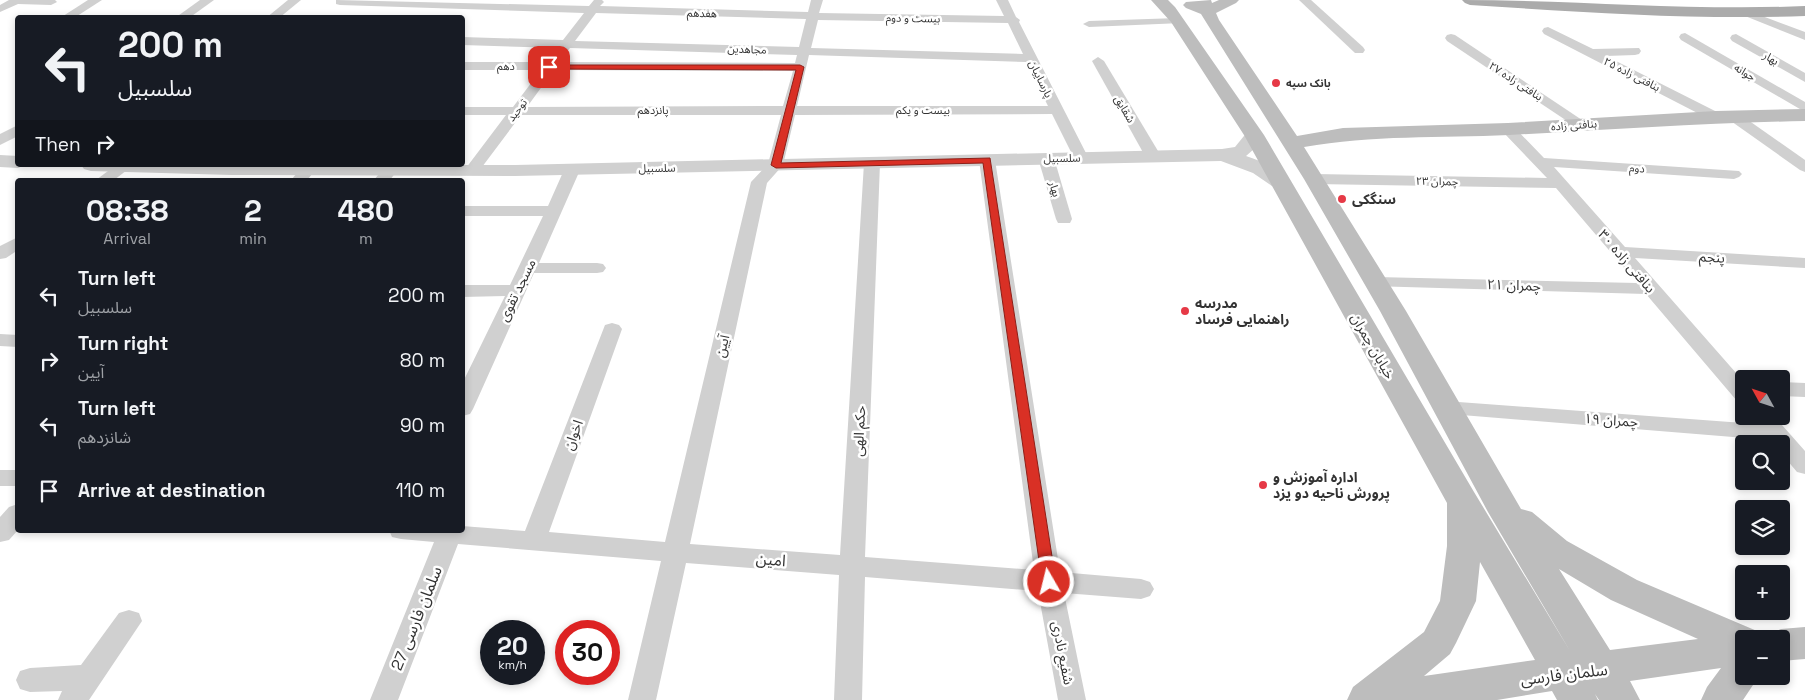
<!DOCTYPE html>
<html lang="en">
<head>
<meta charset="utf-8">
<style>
  :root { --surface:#171b24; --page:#242831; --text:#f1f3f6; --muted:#9ea1a6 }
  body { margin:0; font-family:"Space Grotesk","Noto Sans Arabic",sans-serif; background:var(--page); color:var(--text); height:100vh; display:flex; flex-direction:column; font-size:19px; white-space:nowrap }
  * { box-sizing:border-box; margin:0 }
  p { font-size:16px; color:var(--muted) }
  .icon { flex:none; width:28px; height:28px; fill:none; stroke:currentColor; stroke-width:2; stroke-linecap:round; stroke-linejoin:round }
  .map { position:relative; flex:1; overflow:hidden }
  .sheet { position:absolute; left:15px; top:178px; width:450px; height:355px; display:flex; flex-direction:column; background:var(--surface); border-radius:5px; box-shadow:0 2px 8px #0003 }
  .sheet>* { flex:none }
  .hud { position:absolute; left:15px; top:15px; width:450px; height:152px; border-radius:5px; box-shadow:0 2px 8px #0003; background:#171b24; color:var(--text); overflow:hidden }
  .needle { width:32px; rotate:310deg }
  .fabs { position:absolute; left:1735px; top:370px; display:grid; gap:10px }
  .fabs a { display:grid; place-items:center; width:55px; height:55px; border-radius:5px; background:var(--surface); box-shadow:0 2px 8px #0003; font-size:25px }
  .speed { position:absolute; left:480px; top:620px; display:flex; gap:10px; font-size:25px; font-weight:700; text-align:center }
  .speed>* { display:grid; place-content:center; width:65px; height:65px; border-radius:50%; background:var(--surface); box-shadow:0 2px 8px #0003; line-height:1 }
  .speed small { font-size:12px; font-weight:400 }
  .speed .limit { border:8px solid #d22; background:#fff; color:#111 }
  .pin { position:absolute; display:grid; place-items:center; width:42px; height:42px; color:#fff; margin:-21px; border-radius:10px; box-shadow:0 2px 8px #0006 }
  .me { position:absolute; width:55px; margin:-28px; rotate:352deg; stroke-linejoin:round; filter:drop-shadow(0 0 4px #0008) }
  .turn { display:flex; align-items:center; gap:18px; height:105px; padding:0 20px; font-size:22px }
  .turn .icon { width:65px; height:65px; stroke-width:2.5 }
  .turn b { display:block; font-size:35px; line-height:42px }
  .then { display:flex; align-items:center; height:48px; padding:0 20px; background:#0003; gap:10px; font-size:19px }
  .eta { display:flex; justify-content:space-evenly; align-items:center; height:85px; text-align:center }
  .eta b { font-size:30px; font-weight:700; line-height:35px }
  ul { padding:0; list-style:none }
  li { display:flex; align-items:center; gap:15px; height:65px; padding:0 20px }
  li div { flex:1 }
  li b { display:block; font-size:19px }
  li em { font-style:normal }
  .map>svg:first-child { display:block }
</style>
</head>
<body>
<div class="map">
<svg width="1805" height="700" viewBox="0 0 1805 700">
  <rect width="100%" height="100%" fill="#fff"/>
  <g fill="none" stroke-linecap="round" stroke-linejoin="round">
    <!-- minor -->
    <g fill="#d0d0d0" fill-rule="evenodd">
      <path d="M 9,0 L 55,0 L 57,2 L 51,5 L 18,4 L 0,12 L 0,5 Z"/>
      <path d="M 88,0 L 102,0 L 74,18 L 60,18 Z"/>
      <path d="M 200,0 L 214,0 L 189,18 L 175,18 Z"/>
      <path d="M 288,0 L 301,0 L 279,18 L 266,18 Z"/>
      <path d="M 336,0 L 589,6 L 594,0 L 602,0 L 604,2 L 600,6 L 808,12 L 811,0 L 823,0 L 819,13 L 1004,16 L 996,0 L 1008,0 L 1016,17 L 1020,20 L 1019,22 L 1088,157 L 1085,160 L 1075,160 L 1052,114 L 795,115 L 783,165 L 767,183 L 690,544 L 840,555 L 864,163 L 867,160 L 877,160 L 880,163 L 865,557 L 1034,570 L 979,160 L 982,157 L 992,157 L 995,160 L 1060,572 L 1141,579 L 1150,582 L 1154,589 L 1150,596 L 1141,599 L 1064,593 L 1086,700 L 1058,700 L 1038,591 L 865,577 L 862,700 L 834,700 L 839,575 L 686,563 L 656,700 L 628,700 L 661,561 L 458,544 L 398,700 L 370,700 L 434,542 L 401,539 L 392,537 L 389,530 L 462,530 L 462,526 L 525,531 L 605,325 L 612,323 L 619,325 L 622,329 L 549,532 L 665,542 L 751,182 L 768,164 L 781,115 L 521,115 L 476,175 L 466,175 L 463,172 L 506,115 L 462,115 L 462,107 L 513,107 L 541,70 L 462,70 L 462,62 L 546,62 L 558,48 L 462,45 L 462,37 L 563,40 L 584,13 L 340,5 L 336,4 ZM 596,13 L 806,19 L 799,47 L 575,41 ZM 818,20 L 1008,23 L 1023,54 L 811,48 ZM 570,48 L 797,55 L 795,63 L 559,62 ZM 809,55 L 1026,62 L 1048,106 L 797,106 ZM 554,70 L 793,71 L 783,106 L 527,107 Z"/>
      <path d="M 1299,0 L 1311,0 L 1363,47 L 1365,50 L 1363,53 L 1355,53 Z"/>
      <path d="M 1749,11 L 1805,32 L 1805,40 L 1745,16 L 1743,14 Z"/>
      <path d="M 1178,18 L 1184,21 L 1182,23 L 1089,27 L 1083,24 L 1089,21 Z"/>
      <path d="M 1548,27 L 1593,49 L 1639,48 L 1641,51 L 1639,54 L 1635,55 L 1606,56 L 1721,114 L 1723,117 L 1721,120 L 1711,120 L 1544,34 L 1542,31 L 1544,28 Z"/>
      <path d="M 1685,33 L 1805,102 L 1805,112 L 1681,40 L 1679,37 L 1681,34 Z"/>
      <path d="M 1451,34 L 1455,35 L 1588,124 L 1586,127 L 1576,127 L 1447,41 L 1445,38 L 1447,35 Z"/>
      <path d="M 1736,34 L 1805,73 L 1805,82 L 1732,41 L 1730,38 L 1732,35 Z"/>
      <path d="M 1098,57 L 1104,61 L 1161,156 L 1158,159 L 1148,159 L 1145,156 L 1092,61 Z"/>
      <path d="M 1733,112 L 1738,113 L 1805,160 L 1805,172 L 1800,170 L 1728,119 L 1726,116 Z"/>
      <path d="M 18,125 L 18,136 L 0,145 L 0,134 Z"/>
      <path d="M 1508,125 L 1513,126 L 1544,158 L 1739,171 L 1742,174 L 1739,177 L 1734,179 L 1554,167 L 1625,247 L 1805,258 L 1805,268 L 1635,258 L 1744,382 L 1744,403 L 1737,401 L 1646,294 L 1370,286 L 1367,282 L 1370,278 L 1376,277 L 1637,283 L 1556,188 L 1315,184 L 1309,182 L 1307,179 L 1309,176 L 1315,174 L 1547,178 L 1503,132 L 1501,129 L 1503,126 Z"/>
      <path d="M 1046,153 L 1051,155 L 1054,158 L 1072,219 L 1070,223 L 1058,223 L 1056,219 L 1038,158 L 1041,155 Z"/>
      <path d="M 116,165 L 129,165 L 131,167 L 114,180 L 96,180 Z"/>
      <path d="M 304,165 L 320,165 L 307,180 L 291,180 Z"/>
      <path d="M 572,165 L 577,167 L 580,170 L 539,263 L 597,263 L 603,264 L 606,268 L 603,272 L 597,273 L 534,273 L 473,409 L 470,414 L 462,416 L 462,384 L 505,296 L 462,297 L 462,285 L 510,285 L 543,216 L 462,216 L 462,206 L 548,206 L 564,170 L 567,167 Z"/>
      <path d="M 388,167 L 393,169 L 396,172 L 390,180 L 374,180 L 383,169 Z"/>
      <path d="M 18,237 L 18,250 L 6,258 L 0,259 L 0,246 Z"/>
      <path d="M 0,334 L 18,335 L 18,347 L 0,346 Z"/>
      <path d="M 1781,382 L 1805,383 L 1805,397 L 1781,396 Z"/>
      <path d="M 1445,401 L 1757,424 L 1751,416 L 1774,416 L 1805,451 L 1805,474 L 1797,472 L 1781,453 L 1781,444 L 1773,444 L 1770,440 L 1437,413 L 1434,408 L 1437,403 Z"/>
      <rect x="0" y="470" width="18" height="16"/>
      <path d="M 18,504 L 18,530 L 9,540 L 0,542 L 0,517 L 9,507 Z"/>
      <path d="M 129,610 L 139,613 L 142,621 L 89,700 L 58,700 L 62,691 L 30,692 L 20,689 L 16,680 L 20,671 L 30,668 L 81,665 L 119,613 Z"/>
    </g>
    <!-- tertiary -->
    <g fill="#d0d0d0" fill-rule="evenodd">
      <path d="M 1254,130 L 1260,131 L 1263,135 L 1254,149 L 1246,156 C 1261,161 1279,168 1289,182 L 1286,186 L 1279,188 L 1272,186 L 1253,173 L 1221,161 L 515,176 L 232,175 L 91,171 L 84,169 L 81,165 L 515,165 L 1222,149 L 1235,147 L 1248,131 Z"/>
      <path d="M 0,155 L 18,156 L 18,165 L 25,165 L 18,168 L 0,167 Z"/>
    </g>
    <!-- secondary -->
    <g fill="#bdbdbd" fill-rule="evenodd">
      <path d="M 1151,0 L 1168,0 L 1175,7 L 1264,135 L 1474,492 L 1570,651 L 1488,512 L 1380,311 L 1304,179 L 1201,14 L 1186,8 L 1183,5 L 1186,2 L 1211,0 L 1212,3 L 1219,0 L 1239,0 L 1236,3 L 1216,13 L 1219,20 L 1297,136 L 1343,128 L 1508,123 L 1716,111 L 1805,109 L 1805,121 C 1706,123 1608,130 1509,135 C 1440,138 1372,135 1304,147 L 1406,311 L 1521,509 L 1532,512 L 1567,541 L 1637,580 L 1757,631 L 1761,639 L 1744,639 L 1744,676 L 1759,676 L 1743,700 L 1701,700 L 1707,687 L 1721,668 L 1630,681 L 1640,700 L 1599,700 L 1595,694 L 1598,700 L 1557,700 L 1552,691 L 1497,700 L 1347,700 L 1353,687 L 1424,632 L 1440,601 L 1447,546 L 1447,503 L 1244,135 L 1171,22 ZM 1480,562 L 1535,660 L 1424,676 L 1450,654 L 1456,643 L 1476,601 ZM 1559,569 L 1611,600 L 1698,639 L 1610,650 Z"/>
      <path d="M 1805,627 L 1805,659 L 1781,661 L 1781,639 L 1765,639 L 1768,634 L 1781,629 Z"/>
    </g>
    <!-- primary -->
    <path fill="#ababab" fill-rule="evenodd" d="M 1462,0 C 1577,0 1691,11 1805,6 L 1805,16 C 1693,20 1582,12 1470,5 L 1465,3 Z"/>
  </g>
  <!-- route -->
  <path fill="#d93025" stroke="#8d1f18" d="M 546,65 L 800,65 L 804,67 L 781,163 L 990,158 L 1056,582 L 1054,586 L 1049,588 L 1044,586 L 1042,582 L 983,163 L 776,168 L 771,165 L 796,70 L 549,69 L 545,67 Z"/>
  <!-- markers -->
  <g fill="#e63946" stroke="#fff" stroke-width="2">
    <circle cx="1276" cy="83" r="5"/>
    <circle cx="1342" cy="199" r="5"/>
    <circle cx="1185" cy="311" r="5"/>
    <circle cx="1263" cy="485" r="5"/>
  </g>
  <g text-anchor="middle" stroke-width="5" stroke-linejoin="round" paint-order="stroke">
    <!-- far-street labels -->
    <g font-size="11" fill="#333" stroke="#fff">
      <text transform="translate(702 13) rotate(2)" y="4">هفدهم</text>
      <text transform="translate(913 18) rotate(1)" y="4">بیست و دوم</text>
      <text transform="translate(747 49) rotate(2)" y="4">مجاهدین</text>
      <text transform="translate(1771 58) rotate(30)" y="4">بهار</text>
      <text transform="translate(506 66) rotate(1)" y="4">دهم</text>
      <text transform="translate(1745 72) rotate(31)" y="4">جوانه</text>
      <text transform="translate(1632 74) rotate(27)" y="4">بنافتی زاده ۲۵</text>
      <text transform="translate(1041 79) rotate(64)" y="4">پارساییان</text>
      <text transform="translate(1516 81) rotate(33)" y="4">بنافتی زاده ۲۷</text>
      <text transform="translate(1125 109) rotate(60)" y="4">شقایق</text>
      <text transform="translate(517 110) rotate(-53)" y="4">توحید</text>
      <text x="653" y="114">پانزدهم</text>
      <text x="923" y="114">بیست و یکم</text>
      <text transform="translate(1574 125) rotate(-4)" y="4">بنافتی زاده</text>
      <text transform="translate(1062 158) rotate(-1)" y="4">سلسبیل</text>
      <text transform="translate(657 168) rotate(-1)" y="4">سلسبیل</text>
      <text transform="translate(1637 168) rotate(4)" y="4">دوم</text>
      <text transform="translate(1437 181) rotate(1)" y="4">چمران ۲۳</text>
      <text transform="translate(1055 189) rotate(74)" y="4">بهار</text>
    </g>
    <!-- far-poi labels -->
    <g font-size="11" font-weight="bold" fill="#333" stroke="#fff" text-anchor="start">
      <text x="1286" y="87">بانک سپه</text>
    </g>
    <!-- poi labels -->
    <g font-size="14" font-weight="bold" fill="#333" stroke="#fff" text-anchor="start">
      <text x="1352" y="204">سنگکی</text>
      <text x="1195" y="308">مدرسه<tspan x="1195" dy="16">راهنمایی فرساد</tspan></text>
      <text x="1273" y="482">اداره آموزش و<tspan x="1273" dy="16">پرورش ناحیه دو یزد</tspan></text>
    </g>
    <!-- street labels -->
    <g font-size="14" fill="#333" stroke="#fff">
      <text transform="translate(1712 257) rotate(3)" y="5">پنجم</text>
      <text transform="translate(1627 261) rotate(49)" y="5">بنافتی زاده ۳۰</text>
      <text transform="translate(1514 285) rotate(2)" y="5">چمران ۲۱</text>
      <text transform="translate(517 290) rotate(-64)" y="5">مسجد تقوی</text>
      <text transform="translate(722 346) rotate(-77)" y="5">آیین</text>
      <text transform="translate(1373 346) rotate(60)" y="5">خیابان چمران</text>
      <text transform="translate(1611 420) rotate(4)" y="5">چمران ۱۹</text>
      <text transform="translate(859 431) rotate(-87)" y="5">حکم الهی</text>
      <text transform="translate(573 435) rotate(-70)" y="5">اخوان</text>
      <text transform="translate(1063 653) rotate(79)" y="5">شفیع نادری</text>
    </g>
    <!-- near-street labels -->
    <g font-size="16" fill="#333" stroke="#fff">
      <text transform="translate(771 559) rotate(5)" y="6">امین</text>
      <text transform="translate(416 618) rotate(-68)" y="6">سلمان فارسی 27</text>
      <text transform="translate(1564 674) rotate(-7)" y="6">سلمان فارسی</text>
    </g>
  </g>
</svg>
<div class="fabs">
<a><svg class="needle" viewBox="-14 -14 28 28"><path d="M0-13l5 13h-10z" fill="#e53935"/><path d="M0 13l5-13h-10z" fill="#9ea1a6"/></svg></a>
<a><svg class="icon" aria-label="search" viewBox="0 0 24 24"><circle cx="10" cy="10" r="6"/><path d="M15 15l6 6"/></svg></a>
<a><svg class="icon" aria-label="layers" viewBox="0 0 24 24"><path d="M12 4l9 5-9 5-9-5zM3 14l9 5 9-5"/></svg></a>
<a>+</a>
<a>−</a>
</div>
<div class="speed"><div>20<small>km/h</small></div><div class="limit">30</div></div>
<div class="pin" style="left:549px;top:67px;background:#d93025"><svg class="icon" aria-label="arrive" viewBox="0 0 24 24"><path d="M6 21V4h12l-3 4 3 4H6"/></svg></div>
<svg class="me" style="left:1049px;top:582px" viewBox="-20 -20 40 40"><circle r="17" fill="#d93025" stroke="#fff" stroke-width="3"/><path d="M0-11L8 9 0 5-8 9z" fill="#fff"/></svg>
<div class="hud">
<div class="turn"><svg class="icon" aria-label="left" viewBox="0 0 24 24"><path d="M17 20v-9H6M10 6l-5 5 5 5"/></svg><div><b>200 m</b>سلسبیل</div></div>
<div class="then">Then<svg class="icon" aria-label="right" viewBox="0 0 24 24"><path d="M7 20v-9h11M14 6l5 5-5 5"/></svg></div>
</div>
<section class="sheet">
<div class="eta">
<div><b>08:38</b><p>Arrival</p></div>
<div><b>2</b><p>min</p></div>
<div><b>480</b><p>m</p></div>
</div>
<ul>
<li><svg class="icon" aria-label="left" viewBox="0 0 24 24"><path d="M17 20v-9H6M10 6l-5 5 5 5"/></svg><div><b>Turn left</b><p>سلسبیل</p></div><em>200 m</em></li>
<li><svg class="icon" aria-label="right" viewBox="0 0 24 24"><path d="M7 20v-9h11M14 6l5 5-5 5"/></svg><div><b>Turn right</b><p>آیین</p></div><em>80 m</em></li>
<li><svg class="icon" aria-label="left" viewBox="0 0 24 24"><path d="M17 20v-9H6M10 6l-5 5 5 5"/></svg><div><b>Turn left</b><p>شانزدهم</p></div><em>90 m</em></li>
<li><svg class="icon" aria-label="arrive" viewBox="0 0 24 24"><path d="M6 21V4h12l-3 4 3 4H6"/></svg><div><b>Arrive at destination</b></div><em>110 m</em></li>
</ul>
</section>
</div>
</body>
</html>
